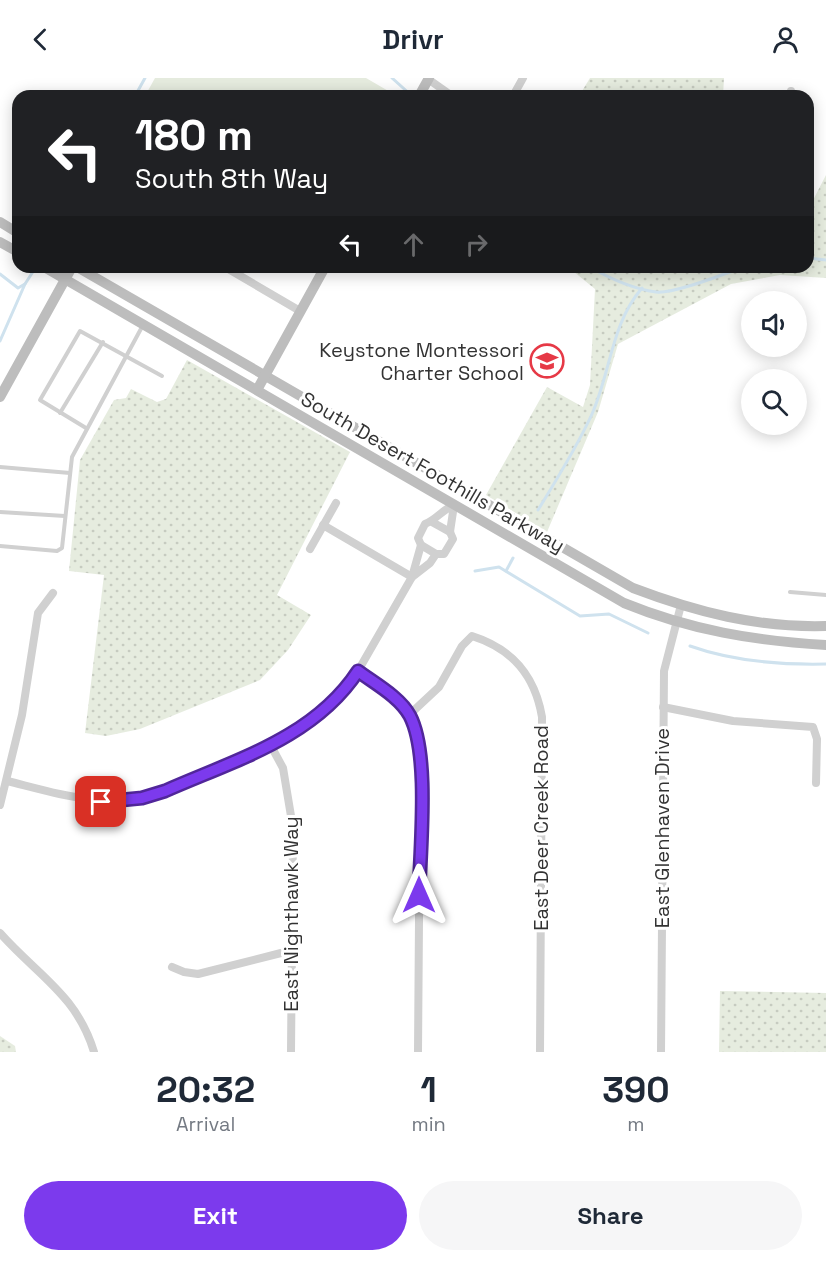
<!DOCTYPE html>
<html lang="en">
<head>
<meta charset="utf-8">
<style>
  :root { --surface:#fff; --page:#f6f6f7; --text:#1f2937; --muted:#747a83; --accent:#7c3aed }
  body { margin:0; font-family:"Space Grotesk",sans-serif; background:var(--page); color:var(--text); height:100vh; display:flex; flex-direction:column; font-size:22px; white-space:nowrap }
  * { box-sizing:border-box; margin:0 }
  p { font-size:20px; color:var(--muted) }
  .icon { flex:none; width:33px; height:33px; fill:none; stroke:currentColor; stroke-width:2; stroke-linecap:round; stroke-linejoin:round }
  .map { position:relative; height:974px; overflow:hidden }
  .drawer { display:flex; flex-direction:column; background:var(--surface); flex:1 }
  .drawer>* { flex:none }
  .hud { position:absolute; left:12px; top:12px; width:802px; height:183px; border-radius:18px; box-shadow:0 3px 15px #0003; background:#202124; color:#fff; overflow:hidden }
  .tools { position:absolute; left:741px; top:213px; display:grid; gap:12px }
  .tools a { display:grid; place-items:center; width:66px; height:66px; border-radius:50%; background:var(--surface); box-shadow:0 3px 15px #0003; font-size:30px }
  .pin { position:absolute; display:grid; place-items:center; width:51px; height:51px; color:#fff; margin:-26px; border-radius:12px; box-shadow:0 3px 9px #0006 }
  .me { position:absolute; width:66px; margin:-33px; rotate:0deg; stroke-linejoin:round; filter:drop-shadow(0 0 4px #0008) }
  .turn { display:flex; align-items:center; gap:21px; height:126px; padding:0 24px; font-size:27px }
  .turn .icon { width:78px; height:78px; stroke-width:2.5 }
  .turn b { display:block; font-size:42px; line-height:51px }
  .lanes { display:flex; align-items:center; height:57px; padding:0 24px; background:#0003; justify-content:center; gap:30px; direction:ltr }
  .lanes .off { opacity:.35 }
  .eta { display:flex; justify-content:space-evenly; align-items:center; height:102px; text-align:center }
  .eta b { font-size:36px; font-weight:700; line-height:42px }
  .cta { display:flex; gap:12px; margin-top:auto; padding:12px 24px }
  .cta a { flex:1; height:69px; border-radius:36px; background:var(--accent); color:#fff; font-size:24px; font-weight:700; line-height:69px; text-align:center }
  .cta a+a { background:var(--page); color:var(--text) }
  header { display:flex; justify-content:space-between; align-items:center; height:78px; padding:0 24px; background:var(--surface); font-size:27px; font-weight:700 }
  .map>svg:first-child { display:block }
</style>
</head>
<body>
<header><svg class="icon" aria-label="back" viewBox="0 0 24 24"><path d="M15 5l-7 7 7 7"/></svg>Drivr<svg class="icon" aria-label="person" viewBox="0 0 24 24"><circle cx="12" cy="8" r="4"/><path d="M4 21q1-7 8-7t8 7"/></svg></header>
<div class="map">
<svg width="826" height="974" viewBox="0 0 826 974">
  <defs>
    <pattern id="grass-dots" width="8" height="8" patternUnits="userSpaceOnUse" patternTransform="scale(1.5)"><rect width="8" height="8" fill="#e6ecdf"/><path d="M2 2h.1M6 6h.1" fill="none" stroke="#c6cbc0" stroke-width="1.8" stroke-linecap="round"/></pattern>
  </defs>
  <rect width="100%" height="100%" fill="#fff"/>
  <!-- grass -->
  <g fill="url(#grass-dots)">
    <path d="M 590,0 L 724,0 L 723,18 L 579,18 Z"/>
    <path d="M 826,97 L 826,200 L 780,197 L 731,206 L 618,266 L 598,334 L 547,454 L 486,417 L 547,309 L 583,329 L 590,307 L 595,211 L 568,189 L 808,189 L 809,130 Z"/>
    <path d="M 187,282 L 350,374 L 277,517 L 311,537 L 288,572 L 260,602 L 140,651 L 106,658 L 85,655 L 104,497 L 69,493 L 80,382 L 114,322 L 126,320 L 131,311 L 157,324 L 166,321 Z"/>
    <path d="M 720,913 L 826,915 L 826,974 L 719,974 Z"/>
    <path d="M 0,958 L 15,968 L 16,974 L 0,974 Z"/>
  </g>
  <!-- pitch -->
  <path fill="#e6ecdf" d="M 155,0 L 366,0 L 397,18 L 145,18 Z"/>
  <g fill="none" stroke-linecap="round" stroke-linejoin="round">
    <!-- stream -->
    <g stroke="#cfe2ee" stroke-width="3">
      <path d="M 392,0 L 412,18"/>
      <path d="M 135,18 L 145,0"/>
      <path d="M 808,180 L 826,182"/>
      <path d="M 590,189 C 609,200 634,211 656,214 C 673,216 725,196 743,189"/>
      <path d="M 0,196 L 18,210 L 25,206 L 36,189"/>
      <path d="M 0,263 L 25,206"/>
      <path d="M 538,432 C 557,401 577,369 592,336 C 611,293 611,246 642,210"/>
      <path d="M 475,493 L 499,489 L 580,538 L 609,536 L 648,555"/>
      <path d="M 506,493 L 513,480"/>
      <path d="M 690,568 C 732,583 782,587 826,586"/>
    </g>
    <!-- lane -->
    <g stroke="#d0d0d0" stroke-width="4">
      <path d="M 60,335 L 103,264"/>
      <path d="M 86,350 L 40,322 L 80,253 L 162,298"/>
      <path d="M 0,389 L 70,395"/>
      <path d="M 0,434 L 65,438"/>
      <path d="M 0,468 L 57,473 L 62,470 L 72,379 L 143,247"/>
      <path d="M 790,514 L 826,517"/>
    </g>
    <!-- street -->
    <g stroke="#d0d0d0" stroke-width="8">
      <path d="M 428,1 L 452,18"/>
      <path d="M 791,13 L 791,18"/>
      <path d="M 513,18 L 523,0"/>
      <path d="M 225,189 L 300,233"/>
      <path d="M 432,444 L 450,454"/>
      <path d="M 323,447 L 412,499"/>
      <path d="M 421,467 L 436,476"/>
      <path d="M 310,471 L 336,425"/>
      <path d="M 358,593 L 381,609 L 409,637 L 417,659 L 420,712 L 418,974"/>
      <path d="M 663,629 L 733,643 L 813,649 L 817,661 L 816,705"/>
      <path d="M 409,637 L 439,609 L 462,568 L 472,558 C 513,571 535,598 542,639 L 540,974"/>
      <path d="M 270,666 L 283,690 L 293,750 L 291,974"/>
      <path d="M 7,703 C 67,718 103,731 165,713 L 292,656 L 326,633 L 345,612 L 358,593 L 412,499 L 421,467 L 418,460 L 425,446 C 437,441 442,432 454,427 L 450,454 L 453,461 L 444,476 L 436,476 L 430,485 L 412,499"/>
      <path d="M 0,727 L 22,637 L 38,535 L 53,515"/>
      <path d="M 0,855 C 37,897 77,917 94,974"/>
      <path d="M 172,889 L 184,894 L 198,896 L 281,875 L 291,875"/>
      <path d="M 661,974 L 664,593 L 681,527"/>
    </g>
    <!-- secondary -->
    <g stroke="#bdbdbd" stroke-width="10">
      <path d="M 419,18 L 429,0"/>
      <path d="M 0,144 L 18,155"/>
      <path d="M 0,164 L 18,174"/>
      <path d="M 44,189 L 624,525 C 690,552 755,563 826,567"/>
      <path d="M 77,189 L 633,510 C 696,534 758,550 826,548"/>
      <path d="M 257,312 L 325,189"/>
      <path d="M 0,319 L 72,189"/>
    </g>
  </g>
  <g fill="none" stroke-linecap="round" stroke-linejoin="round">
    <!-- route casing -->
    <g stroke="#51269a" stroke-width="15">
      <path id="route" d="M 101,724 L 142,720 L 165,713 C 235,682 314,660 358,593 C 374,605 400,619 410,638 C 430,677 420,771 419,817"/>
    </g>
    <!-- route -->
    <use href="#route" stroke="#7c3aed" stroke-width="10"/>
  </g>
  <!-- icons -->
  <defs>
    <g id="school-ring" transform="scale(1.725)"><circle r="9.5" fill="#fff" stroke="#e63946" stroke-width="1.5"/><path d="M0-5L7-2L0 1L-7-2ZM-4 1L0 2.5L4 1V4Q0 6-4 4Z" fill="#e63946"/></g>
  </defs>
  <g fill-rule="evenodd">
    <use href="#school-ring" x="547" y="283"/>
  </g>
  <g text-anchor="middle" stroke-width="6" stroke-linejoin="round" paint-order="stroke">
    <!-- poi labels -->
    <g font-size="20" fill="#333" stroke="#fff" text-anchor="end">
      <text x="524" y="279">Keystone Montessori<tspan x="524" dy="23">Charter School</tspan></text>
    </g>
    <!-- street labels -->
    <g font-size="20" fill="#333" stroke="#fff">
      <text transform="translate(433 394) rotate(30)" y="7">South Desert Foothills Parkway</text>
      <text transform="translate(541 750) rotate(-90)" y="7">East Deer Creek Road</text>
      <text transform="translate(662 750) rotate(-90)" y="7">East Glenhaven Drive</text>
      <text transform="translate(291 836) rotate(-90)" y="7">East Nighthawk Way</text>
    </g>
  </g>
</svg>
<div class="tools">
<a><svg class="icon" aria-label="sound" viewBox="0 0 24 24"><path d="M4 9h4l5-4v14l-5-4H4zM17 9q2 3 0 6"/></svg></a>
<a><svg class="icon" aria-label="search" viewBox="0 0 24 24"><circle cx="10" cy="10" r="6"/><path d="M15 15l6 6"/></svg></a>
</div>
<div class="pin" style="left:101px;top:724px;background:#d93025"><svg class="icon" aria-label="arrive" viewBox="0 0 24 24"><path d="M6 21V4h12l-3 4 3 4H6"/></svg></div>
<svg class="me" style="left:419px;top:817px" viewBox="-20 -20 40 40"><path d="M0-17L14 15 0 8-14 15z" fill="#7c3aed" stroke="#fff" stroke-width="4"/></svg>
<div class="hud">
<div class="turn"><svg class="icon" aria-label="left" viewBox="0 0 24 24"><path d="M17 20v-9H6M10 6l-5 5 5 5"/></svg><div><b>180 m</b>South 8th Way</div></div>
<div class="lanes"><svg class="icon" aria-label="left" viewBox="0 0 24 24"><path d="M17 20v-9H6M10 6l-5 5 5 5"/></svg><svg class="icon off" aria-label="ahead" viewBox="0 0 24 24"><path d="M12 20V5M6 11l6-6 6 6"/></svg><svg class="icon off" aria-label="right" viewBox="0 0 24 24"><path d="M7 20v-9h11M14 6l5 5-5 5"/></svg></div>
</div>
</div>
<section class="drawer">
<div class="eta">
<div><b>20:32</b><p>Arrival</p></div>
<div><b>1</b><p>min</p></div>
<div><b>390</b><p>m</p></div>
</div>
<div class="cta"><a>Exit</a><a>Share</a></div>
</section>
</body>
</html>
